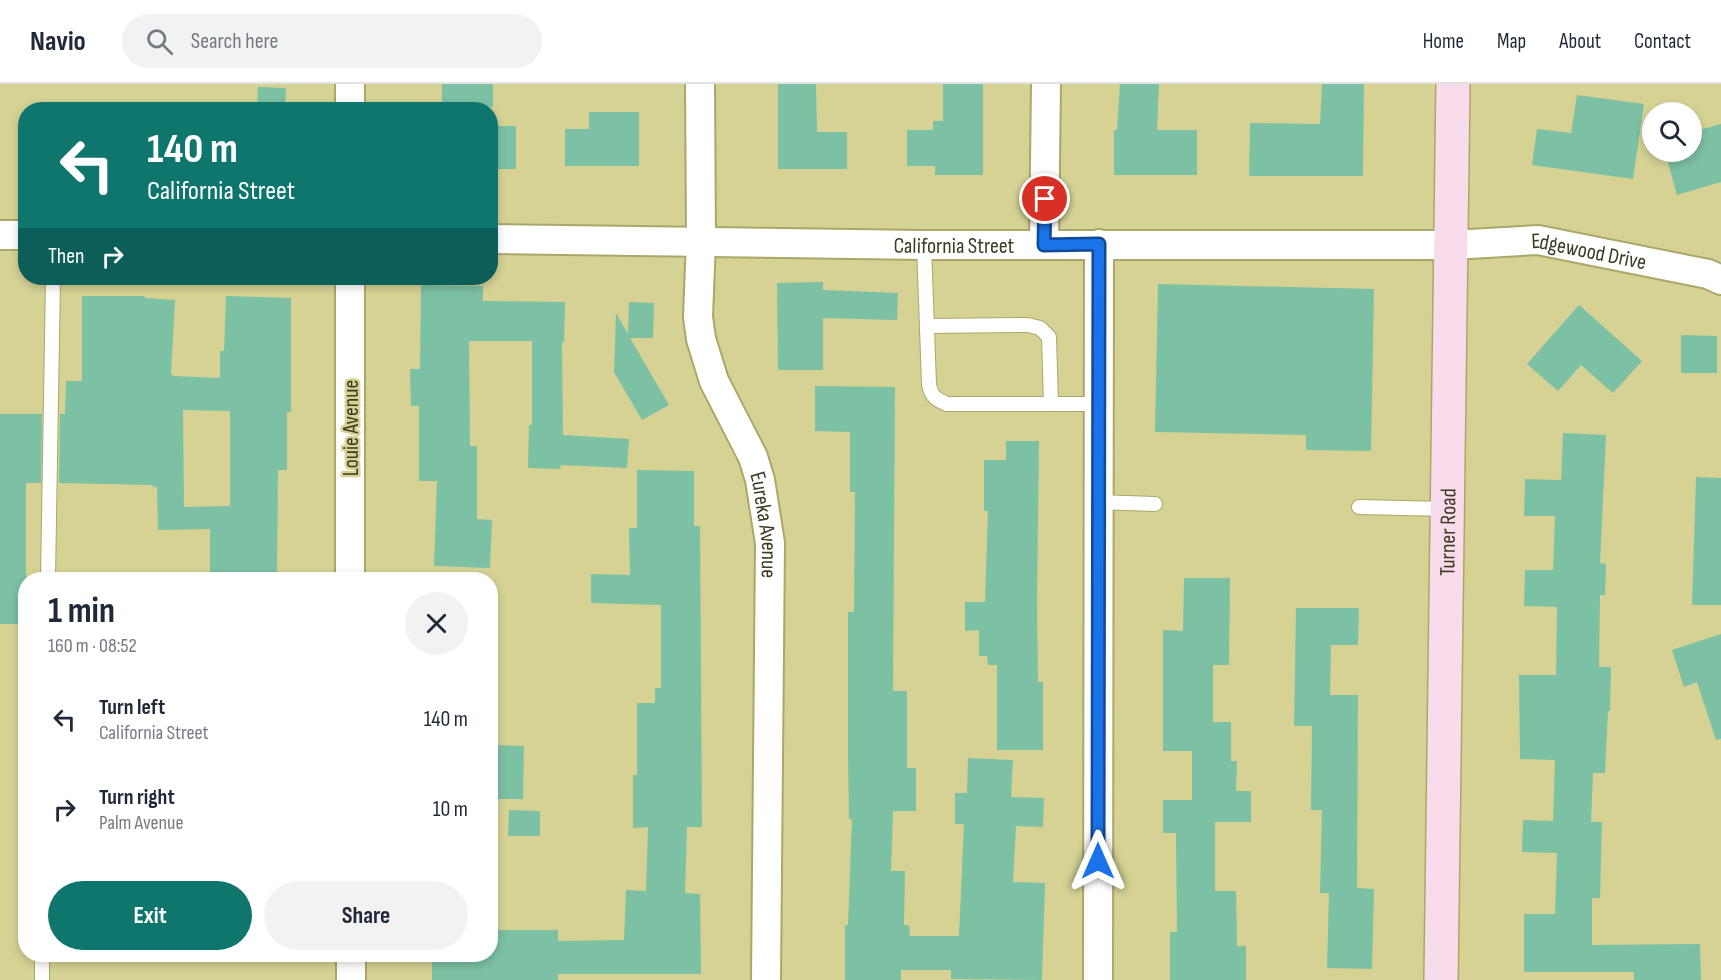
<!DOCTYPE html>
<html lang="en">
<head>
<meta charset="utf-8">
<style>
  :root { --surface:#fff; --page:#f2f2f3; --text:#1f2937; --muted:#747a83; --line:#e0e1e3; --accent:#0f766e }
  body { margin:0; font-family:"Sofia Sans Condensed",sans-serif; background:var(--page); color:var(--text); height:100vh; display:flex; flex-direction:column; font-size:22px; white-space:nowrap }
  * { box-sizing:border-box; margin:0 }
  p { font-size:20px; color:var(--muted) }
  .icon { flex:none; width:33px; height:33px; fill:none; stroke:currentColor; stroke-width:2; stroke-linecap:round; stroke-linejoin:round }
  .map { position:relative; flex:1; overflow:hidden }
  .drawer { position:absolute; left:18px; top:488px; width:480px; height:390px; display:flex; flex-direction:column; background:var(--surface); border-radius:24px; box-shadow:0 3px 9px #0003 }
  .drawer>* { flex:none }
  .guide { position:absolute; left:18px; top:18px; width:480px; height:183px; border-radius:24px; box-shadow:0 3px 9px #0003; background:#0f766e; color:#fff; overflow:hidden }
  .buttons { position:absolute; left:1642px; top:18px; display:grid; gap:12px }
  .buttons a { display:grid; place-items:center; width:60px; height:60px; border-radius:50%; background:var(--surface); box-shadow:0 3px 9px #0003; font-size:30px }
  .pin { position:absolute; display:grid; place-items:center; width:51px; height:51px; color:#fff; margin:-26px; border:3px solid #fff; border-radius:50%; box-shadow:0 2px 6px #0007 }
  .me { position:absolute; width:66px; margin:-33px; rotate:0deg; stroke-linejoin:round; filter:drop-shadow(0 0 4px #0008) }
  .turn { display:flex; align-items:center; gap:21px; height:126px; padding:0 30px; font-size:27px }
  .turn .icon { width:78px; height:78px; stroke-width:2.5 }
  .turn b { display:block; font-size:42px; line-height:51px }
  .then { display:flex; align-items:center; height:57px; padding:0 30px; background:#0003; gap:12px; font-size:22px }
  .round { display:grid; place-items:center; flex:none; width:63px; height:63px; border-radius:32px; background:var(--page) }
  .head { display:flex; align-items:center; justify-content:space-between; height:102px; padding:0 30px }
  h1 { font-size:36px; font-weight:700; line-height:45px }
  .cta { display:flex; gap:12px; margin-top:auto; padding:12px 30px }
  .cta a { flex:1; height:69px; border-radius:36px; background:var(--accent); color:#fff; font-size:24px; font-weight:700; line-height:69px; text-align:center }
  .cta a+a { background:var(--page); color:var(--text) }
  ul { padding:0; list-style:none }
  li { display:flex; align-items:center; gap:18px; height:90px; padding:0 30px }
  li div { flex:1 }
  li b { display:block; font-size:22px }
  li em { font-style:normal }
  header { display:flex; align-items:center; gap:36px; box-sizing:border-box; height:84px; padding:0 30px; background:var(--surface); border-bottom:2px solid var(--line) }
  header strong { font-size:28px }
  nav { display:flex; gap:33px; margin-inline-start:auto; font-size:21px }
  .search { width:420px; height:54px; background:var(--page); display:flex; align-items:center; gap:15px; box-sizing:border-box; padding:0 21px; border-radius:33px; color:var(--muted); font-size:22px }
  .map>svg:first-child { display:block }
</style>
</head>
<body>
<header>
<strong>Navio</strong>
<div class="search"><svg class="icon" aria-label="search" viewBox="0 0 24 24"><circle cx="10" cy="10" r="6"/><path d="M15 15l6 6"/></svg>Search here</div>
<nav><a>Home</a><a>Map</a><a>About</a><a>Contact</a></nav>
</header>
<div class="map">
<svg width="1721" height="896" viewBox="0 0 1721 896">
  <rect width="100%" height="100%" fill="#d5d294"/>
  <!-- building -->
  <g fill="#7cc1a4" fill-rule="evenodd">
    <rect x="442" y="0" width="51" height="23"/>
    <path d="M 778,0 L 816,0 L 817,48 L 847,48 L 847,85 L 778,85 Z"/>
    <path d="M 943,0 L 983,0 L 983,91 L 935,91 L 935,82 L 907,82 L 907,46 L 933,46 L 933,37 L 943,37 Z"/>
    <path d="M 1120,0 L 1159,0 L 1157,46 L 1197,46 L 1197,91 L 1114,91 L 1114,46 L 1117,46 Z"/>
    <path d="M 1322,0 L 1364,0 L 1363,92 L 1249,92 L 1250,39 L 1320,40 Z"/>
    <path d="M 258,3 L 286,4 L 285,26 L 257,26 Z"/>
    <path d="M 1577,11 L 1644,20 L 1633,95 L 1532,81 L 1537,45 L 1571,49 Z"/>
    <path d="M 589,28 L 639,28 L 639,82 L 565,82 L 565,45 L 589,45 Z"/>
    <path d="M 1721,40 L 1721,98 L 1677,111 L 1665,68 L 1692,68 L 1692,48 Z"/>
    <rect x="490" y="42" width="26" height="43"/>
    <path d="M 823,198 L 823,206 L 898,209 L 897,236 L 823,234 L 823,286 L 778,286 L 777,199 Z"/>
    <path d="M 1158,200 L 1374,205 L 1371,367 L 1306,366 L 1306,351 L 1155,348 Z"/>
    <path d="M 421,201 L 483,202 L 483,217 L 565,218 L 564,258 L 562,258 L 563,351 L 629,355 L 627,384 L 561,381 L 560,385 L 528,384 L 529,341 L 532,341 L 532,257 L 469,257 L 470,362 L 477,362 L 477,435 L 492,436 L 490,484 L 434,482 L 437,397 L 419,397 L 419,322 L 411,322 L 410,285 L 420,285 Z"/>
    <path d="M 82,212 L 145,212 L 145,214 L 175,216 L 171,290 L 174,292 L 220,294 L 220,267 L 224,267 L 226,212 L 291,214 L 291,328 L 287,328 L 287,386 L 278,386 L 277,495 L 210,495 L 210,445 L 158,446 L 157,403 L 153,403 L 153,401 L 59,399 L 60,330 L 65,330 L 66,297 L 82,297 ZM 183,326 L 230,327 L 230,422 L 184,423 Z"/>
    <path d="M 629,218 L 654,219 L 653,254 L 630,254 L 669,321 L 642,336 L 614,288 L 616,229 L 628,250 Z"/>
    <path d="M 1579,221 L 1642,277 L 1613,309 L 1581,281 L 1558,307 L 1527,280 Z"/>
    <path d="M 1681,251 L 1717,252 L 1717,289 L 1681,289 Z"/>
    <path d="M 815,302 L 895,303 L 893,607 L 907,607 L 907,684 L 916,684 L 916,727 L 893,727 L 891,787 L 905,787 L 904,841 L 909,841 L 910,852 L 959,852 L 964,740 L 955,740 L 955,709 L 967,709 L 968,674 L 1013,676 L 1011,713 L 1044,714 L 1043,743 L 1016,742 L 1013,798 L 1045,799 L 1042,896 L 951,895 L 951,886 L 901,886 L 901,896 L 845,896 L 845,841 L 848,841 L 852,735 L 849,735 L 848,674 L 848,528 L 854,528 L 855,408 L 850,408 L 850,348 L 815,347 Z"/>
    <path d="M 0,330 L 42,330 L 41,399 L 26,399 L 26,540 L 0,540 Z"/>
    <path d="M 1563,349 L 1606,351 L 1600,479 L 1606,480 L 1605,511 L 1600,511 L 1599,583 L 1611,583 L 1610,627 L 1608,627 L 1605,689 L 1593,689 L 1591,738 L 1602,738 L 1600,814 L 1592,814 L 1592,861 L 1700,860 L 1701,896 L 1634,896 L 1634,888 L 1524,888 L 1524,830 L 1555,830 L 1557,769 L 1522,768 L 1523,736 L 1553,737 L 1555,676 L 1520,675 L 1519,591 L 1556,591 L 1557,523 L 1524,522 L 1525,486 L 1553,486 L 1555,432 L 1524,432 L 1525,395 L 1561,396 Z"/>
    <path d="M 1006,357 L 1039,357 L 1037,518 L 1038,598 L 1043,598 L 1043,666 L 997,666 L 997,581 L 988,581 L 987,572 L 979,572 L 979,546 L 965,547 L 965,518 L 985,518 L 988,427 L 984,427 L 984,376 L 1006,376 Z"/>
    <path d="M 637,386 L 694,387 L 694,442 L 700,442 L 702,743 L 687,743 L 685,809 L 700,810 L 701,890 L 558,890 L 558,896 L 432,896 L 432,870 L 490,870 L 490,846 L 558,846 L 558,857 L 624,856 L 626,806 L 646,807 L 648,743 L 633,744 L 633,691 L 637,691 L 637,619 L 655,619 L 655,604 L 661,604 L 661,521 L 591,519 L 591,490 L 630,491 L 629,444 L 637,444 Z"/>
    <path d="M 1696,393 L 1721,394 L 1721,521 L 1692,521 Z"/>
    <path d="M 1184,494 L 1230,494 L 1229,581 L 1213,581 L 1213,638 L 1231,638 L 1231,677 L 1237,677 L 1236,707 L 1251,707 L 1251,738 L 1215,738 L 1215,807 L 1236,807 L 1237,862 L 1246,862 L 1246,896 L 1170,896 L 1170,848 L 1177,848 L 1176,749 L 1163,749 L 1163,716 L 1192,716 L 1192,667 L 1163,667 L 1163,546 L 1183,547 Z"/>
    <path d="M 1296,524 L 1359,524 L 1358,561 L 1331,561 L 1330,611 L 1358,611 L 1357,804 L 1374,805 L 1372,885 L 1327,884 L 1329,809 L 1320,809 L 1322,726 L 1311,726 L 1312,642 L 1294,642 Z"/>
    <path d="M 1721,550 L 1721,655 L 1716,656 L 1697,598 L 1684,603 L 1672,566 Z"/>
    <path d="M 490,661 L 524,662 L 523,715 L 490,715 Z"/>
    <path d="M 509,726 L 540,727 L 540,752 L 508,752 Z"/>
  </g>
  <g fill="none" stroke-linecap="round" stroke-linejoin="round">
    <!-- service casing -->
    <g stroke="#aaa76a" stroke-width="16">
      <g id="service">
        <path d="M 924,161 L 929,300 C 931,312 935,315 947,320 L 1098,320"/>
        <path d="M 927,242 L 1028,241 L 1040,244 L 1049,253 L 1051,320"/>
        <path d="M 1097,418 L 1155,420"/>
        <path d="M 1359,423 L 1447,425"/>
        <path d="M 48,495 L 53,194"/>
        <path d="M 42,896 L 42,870"/>
      </g>
    </g>
    <!-- minor casing -->
    <g stroke="#aaa76a" stroke-width="32">
      <g id="minor">
        <path id="s1" d="M 700,0 L 701,157 L 698,233 L 701,255 L 714,297 L 753,373 L 760,396 L 770,459 L 766,896"/>
        <path d="M 350,26 L 350,0"/>
        <path d="M 0,151 L 26,151"/>
        <path id="s2" d="M 490,155 L 924,161 L 1452,161 L 1538,156 L 1708,190 L 1721,196"/>
        <path d="M 1044,161 L 1046,0"/>
        <path d="M 350,194 L 350,495"/>
        <path d="M 351,870 L 351,896"/>
        <path d="M 1098,896 L 1099,160"/>
      </g>
    </g>
    <!-- secondary casing -->
    <g stroke="#aaa76a" stroke-width="36">
      <g id="secondary">
        <path id="s3" d="M 1441,896 L 1453,0"/>
      </g>
    </g>
    <!-- service -->
    <use href="#service" stroke="#fff" stroke-width="14"/>
    <!-- minor -->
    <use href="#minor" stroke="#fff" stroke-width="28"/>
    <!-- secondary -->
    <use href="#secondary" stroke="#f9dcec" stroke-width="33"/>
  </g>
  <g fill="none" stroke-linecap="round" stroke-linejoin="round">
    <!-- route casing -->
    <g stroke="#114b97" stroke-width="15">
      <path id="route" d="M 1045,115 L 1044,161 L 1099,160 L 1098,777"/>
    </g>
    <!-- route -->
    <use href="#route" stroke="#1a73e8" stroke-width="10"/>
  </g>
  <g text-anchor="middle" stroke-width="5" stroke-linejoin="round" paint-order="stroke">
    <!-- street labels -->
    <g font-size="22" fill="#3d3b22" stroke="#d5d294">
      <text dy="8" stroke="none"><textPath href="#s2" startOffset="464">California Street</textPath></text>
      <text dy="8" stroke="none"><textPath href="#s2" startOffset="1100">Edgewood Drive</textPath></text>
      <text transform="translate(350 344) rotate(-90)" y="8">Louie Avenue</text>
      <text dy="8" stroke="none"><textPath href="#s1" startOffset="454">Eureka Avenue</textPath></text>
      <text dy="8" stroke="none"><textPath href="#s3" startOffset="448">Turner Road</textPath></text>
    </g>
  </g>
</svg>
<div class="buttons">
<a><svg class="icon" aria-label="search" viewBox="0 0 24 24"><circle cx="10" cy="10" r="6"/><path d="M15 15l6 6"/></svg></a>
</div>
<div class="pin" style="left:1045px;top:115px;background:#d93025"><svg class="icon" aria-label="arrive" viewBox="0 0 24 24"><path d="M6 21V4h12l-3 4 3 4H6"/></svg></div>
<svg class="me" style="left:1098px;top:777px" viewBox="-20 -20 40 40"><path d="M0-17L14 15 0 8-14 15z" fill="#1a73e8" stroke="#fff" stroke-width="4"/></svg>
<div class="guide">
<div class="turn"><svg class="icon" aria-label="left" viewBox="0 0 24 24"><path d="M17 20v-9H6M10 6l-5 5 5 5"/></svg><div><b>140 m</b>California Street</div></div>
<div class="then">Then<svg class="icon" aria-label="right" viewBox="0 0 24 24"><path d="M7 20v-9h11M14 6l5 5-5 5"/></svg></div>
</div>
<section class="drawer">
<div class="head"><div><h1>1 min</h1><p>160 m · 08:52</p></div><a class="round"><svg class="icon" aria-label="close" viewBox="0 0 24 24"><path d="M6 6l12 12M18 6L6 18"/></svg></a></div>
<ul>
<li><svg class="icon" aria-label="left" viewBox="0 0 24 24"><path d="M17 20v-9H6M10 6l-5 5 5 5"/></svg><div><b>Turn left</b><p>California Street</p></div><em>140 m</em></li>
<li><svg class="icon" aria-label="right" viewBox="0 0 24 24"><path d="M7 20v-9h11M14 6l5 5-5 5"/></svg><div><b>Turn right</b><p>Palm Avenue</p></div><em>10 m</em></li>
</ul>
<div class="cta"><a>Exit</a><a>Share</a></div>
</section>
</div>
</body>
</html>
